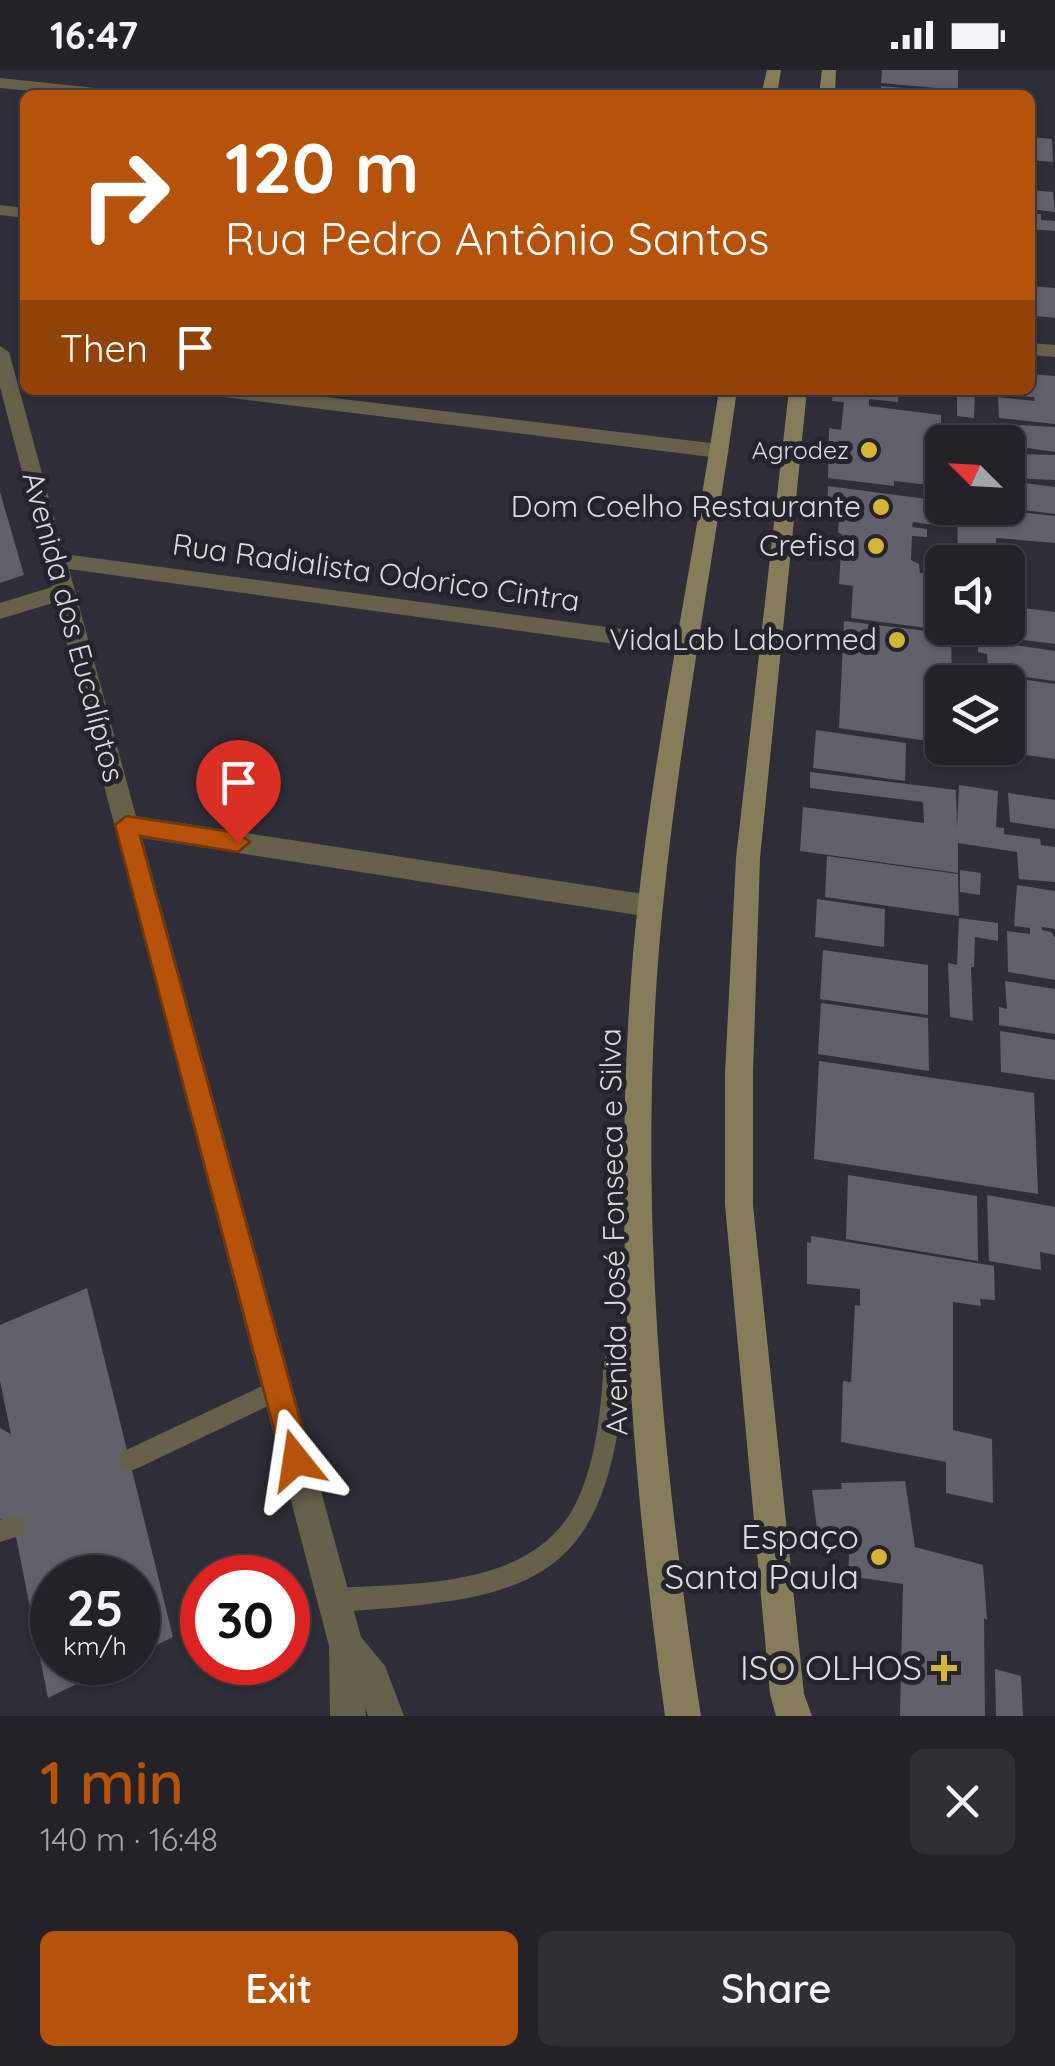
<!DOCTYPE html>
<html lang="en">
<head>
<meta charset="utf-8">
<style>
  :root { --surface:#232229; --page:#2f2f35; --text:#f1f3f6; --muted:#a3a4a8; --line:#403f46; --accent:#b45309 }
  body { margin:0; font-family:Quicksand,sans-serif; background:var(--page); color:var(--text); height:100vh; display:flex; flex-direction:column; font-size:38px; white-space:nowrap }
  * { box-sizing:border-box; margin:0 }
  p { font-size:32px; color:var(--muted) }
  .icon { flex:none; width:55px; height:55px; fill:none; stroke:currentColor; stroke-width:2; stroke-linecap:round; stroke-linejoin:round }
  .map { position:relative; height:1646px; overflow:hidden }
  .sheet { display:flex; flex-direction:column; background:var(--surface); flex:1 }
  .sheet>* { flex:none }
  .top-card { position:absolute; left:20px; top:20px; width:1015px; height:305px; border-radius:15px; box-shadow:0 2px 8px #0004,0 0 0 2px var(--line); background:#b45309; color:#fff; overflow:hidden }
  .needle { width:65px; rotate:294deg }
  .buttons { position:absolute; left:925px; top:355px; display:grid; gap:20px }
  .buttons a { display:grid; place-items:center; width:100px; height:100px; border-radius:15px; background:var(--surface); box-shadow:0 2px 8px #0004,0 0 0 2px var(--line); font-size:50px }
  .speed { position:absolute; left:30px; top:1485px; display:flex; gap:20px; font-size:50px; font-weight:700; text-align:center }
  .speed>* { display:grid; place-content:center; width:130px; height:130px; border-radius:50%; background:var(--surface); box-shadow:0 2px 8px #0004,0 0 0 2px var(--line); line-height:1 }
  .speed small { font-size:25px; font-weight:400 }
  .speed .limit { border:15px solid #d22; background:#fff; color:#111 }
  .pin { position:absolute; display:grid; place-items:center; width:85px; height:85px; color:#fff; margin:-102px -42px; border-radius:50% 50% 50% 0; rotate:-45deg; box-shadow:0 0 10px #0007 }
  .pin .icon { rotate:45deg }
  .me { position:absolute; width:110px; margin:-55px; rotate:345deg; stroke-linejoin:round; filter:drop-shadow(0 0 8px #0008) }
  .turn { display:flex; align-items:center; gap:35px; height:210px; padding:0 40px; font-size:45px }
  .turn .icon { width:130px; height:130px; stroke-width:2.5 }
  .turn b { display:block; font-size:70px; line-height:85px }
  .then { display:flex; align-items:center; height:95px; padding:0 40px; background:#0003; gap:20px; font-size:38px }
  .round { display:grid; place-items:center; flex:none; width:105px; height:105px; border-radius:15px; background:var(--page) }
  .summary { display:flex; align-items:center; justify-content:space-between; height:170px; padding:0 40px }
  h1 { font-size:60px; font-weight:600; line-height:75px; color:var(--accent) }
  .primary-button { display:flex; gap:20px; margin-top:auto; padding:20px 40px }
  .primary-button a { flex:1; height:115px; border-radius:15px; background:var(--accent); color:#fff; font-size:40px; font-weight:600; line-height:115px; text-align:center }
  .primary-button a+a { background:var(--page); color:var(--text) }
  .status { display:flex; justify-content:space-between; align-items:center; height:70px; padding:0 50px; background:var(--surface); direction:ltr }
  .status svg { height:28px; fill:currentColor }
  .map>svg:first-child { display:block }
</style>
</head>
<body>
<div class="status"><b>16:47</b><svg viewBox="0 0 49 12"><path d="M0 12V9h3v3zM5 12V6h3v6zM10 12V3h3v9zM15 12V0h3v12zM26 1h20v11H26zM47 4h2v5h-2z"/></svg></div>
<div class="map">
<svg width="1055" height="1646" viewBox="0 0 1055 1646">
  <rect width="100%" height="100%" fill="#2f2d37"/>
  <!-- building -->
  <g fill="#62606b">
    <path d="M 882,0 L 958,0 L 958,20 L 881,13 Z"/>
    <path d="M 881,16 L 949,22 L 949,25 L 881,25 Z"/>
    <path d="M 1030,67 L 1052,69 L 1053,92 L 1030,90 Z"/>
    <path d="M 1030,120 L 1053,122 L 1055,142 L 1030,139 Z"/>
    <path d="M 1030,143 L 1041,144 L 1041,150 L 1055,151 L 1055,161 L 1030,159 Z"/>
    <path d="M 1030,216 L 1055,218 L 1055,248 L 1036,246 L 1036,253 L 1030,252 Z"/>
    <path d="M 1030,304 L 1055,306 L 1055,354 L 999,348 L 998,327 L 1035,331 L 1034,327 L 1019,326 L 1018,320 L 1030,320 Z"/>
    <path d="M 833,320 L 904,320 L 904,325 L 899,324 L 898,332 L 869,329 L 869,336 L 941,345 L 942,430 L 937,429 L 937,416 L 894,411 L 894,416 L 828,408 L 829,358 L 841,360 L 844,332 L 832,331 Z"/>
    <path d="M 957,320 L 975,320 L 974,348 L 957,346 Z"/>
    <path d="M 987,353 L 1055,357 L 1055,382 L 987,372 Z"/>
    <path d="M 1008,379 L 1014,380 L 1015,384 L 1055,385 L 1055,410 L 1008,408 Z"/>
    <path d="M 1008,411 L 1055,417 L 1055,444 L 1008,438 Z"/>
    <path d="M 828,416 L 934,430 L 934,455 L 913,452 L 912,457 L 927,459 L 927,467 L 912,466 L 911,490 L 919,494 L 920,503 L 942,505 L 942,560 L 851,548 L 853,516 L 839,514 L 842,464 L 838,463 L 839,447 L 827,445 Z"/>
    <path d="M 0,422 L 24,505 L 0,513 Z"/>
    <path d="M 957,438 L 972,438 L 972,453 L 988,455 L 988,451 L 1001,453 L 1001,440 L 1055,446 L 1055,473 L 996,468 L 997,492 L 958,492 Z"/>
    <path d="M 1008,536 L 1055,542 L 1055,574 L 985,565 L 986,571 L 1055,581 L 1055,611 L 988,602 L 987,584 L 978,582 L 978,564 L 943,560 L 1008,558 Z"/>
    <path d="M 844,551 L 951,564 L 952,612 L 942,612 L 942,673 L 839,658 Z"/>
    <path d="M 962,600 L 1055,614 L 1055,689 L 992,680 L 1008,678 L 1008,612 L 963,612 Z"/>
    <path d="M 816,660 L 906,673 L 905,711 L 813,698 Z"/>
    <path d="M 810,702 L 956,720 L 957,758 L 959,715 L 998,721 L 996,757 L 1004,758 L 1004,764 L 1040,769 L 1041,775 L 1055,777 L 1055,812 L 1019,809 L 1017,782 L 958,773 L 958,803 L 800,781 L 803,737 L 924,753 L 923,732 L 810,718 Z"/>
    <path d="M 1008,723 L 1055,730 L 1055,759 L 1010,752 Z"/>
    <path d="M 827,786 L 958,804 L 959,846 L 825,827 Z"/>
    <path d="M 960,800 L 981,803 L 980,825 L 960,822 Z"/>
    <path d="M 1017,815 L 1055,821 L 1055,859 L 1042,857 L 1042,860 L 1051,862 L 1055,868 L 1055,910 L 1008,902 L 1007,861 L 1030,864 L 1030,858 L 1014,856 Z"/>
    <path d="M 817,829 L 885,839 L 884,877 L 815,867 Z"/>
    <path d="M 959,848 L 998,853 L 998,871 L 975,867 L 974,897 L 971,897 L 973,951 L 950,947 L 948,893 L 957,895 Z"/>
    <path d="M 823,880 L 928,895 L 928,945 L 820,929 Z"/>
    <path d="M 1005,911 L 1055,919 L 1055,964 L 999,955 L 999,937 L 1007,939 Z"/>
    <path d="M 821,933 L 928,948 L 929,1001 L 818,984 Z"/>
    <path d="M 1000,961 L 1055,970 L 1055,1010 L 1001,1002 Z"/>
    <path d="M 819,991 L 1034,1023 L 1038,1124 L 814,1089 Z"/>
    <path d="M 848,1105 L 977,1126 L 978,1191 L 846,1169 Z"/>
    <path d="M 987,1125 L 1055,1137 L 1055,1185 L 1040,1182 L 1041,1200 L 989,1191 Z"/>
    <path d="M 811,1166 L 994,1196 L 995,1230 L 980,1229 L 981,1236 L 953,1232 L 953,1360 L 992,1369 L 993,1433 L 946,1423 L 946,1392 L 841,1372 L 843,1311 L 851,1312 L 855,1235 L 860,1236 L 860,1219 L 807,1214 L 807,1172 L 811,1173 Z"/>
    <path d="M 87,1218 L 173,1567 L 138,1584 L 138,1508 L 52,1508 L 52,1592 L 121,1592 L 48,1628 L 14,1457 L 0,1449 L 0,1358 L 11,1364 L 0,1311 L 0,1255 Z"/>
    <path d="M 905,1411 L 915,1477 L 983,1495 L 987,1550 L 984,1548 L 985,1646 L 900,1646 L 903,1514 L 848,1506 L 850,1466 L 818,1467 L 812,1420 L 842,1419 L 841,1413 Z"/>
    <path d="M 995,1599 L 1021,1606 L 1023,1646 L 996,1646 Z"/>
  </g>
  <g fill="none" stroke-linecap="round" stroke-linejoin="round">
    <!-- service -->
    <g fill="#66614b" fill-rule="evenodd">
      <path d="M 615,1279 L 623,1282 L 626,1290 C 610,1514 539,1529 334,1542 L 326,1538 L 322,1530 L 326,1522 L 334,1518 C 416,1513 533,1519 576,1433 C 597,1390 601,1337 604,1290 L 607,1282 Z"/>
      <path d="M 277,1309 L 285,1312 L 288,1320 L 285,1328 L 138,1398 L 130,1401 L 122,1398 L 119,1390 L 122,1382 Z"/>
      <path d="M 14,1446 L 22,1449 L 25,1457 L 22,1465 L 0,1472 L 0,1450 Z"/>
    </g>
    <!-- minor -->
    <g fill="#66614b" fill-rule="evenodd">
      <path d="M 0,8 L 115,20 L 123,25 L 72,25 L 0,18 Z"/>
      <path d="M 0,135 L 25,138 L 25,148 L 0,145 Z"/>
      <path d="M 1030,273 L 1055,275 L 1055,287 L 1030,285 Z"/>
      <path d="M 0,276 L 9,282 L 64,484 L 688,568 L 699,576 L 688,584 L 69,499 L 136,746 L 650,825 L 659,828 L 663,836 L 659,844 L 650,847 L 142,768 L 361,1567 L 385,1596 L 404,1646 L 368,1646 L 365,1636 L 366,1646 L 330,1646 L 329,1576 L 56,532 L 0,549 L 0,533 L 52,517 L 0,317 Z"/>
      <path d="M 207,320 L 267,320 L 719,374 L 729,381 L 719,388 L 216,326 Z"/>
    </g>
    <!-- secondary -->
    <g fill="#857c5a" fill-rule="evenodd">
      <path d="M 767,0 L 781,0 L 777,25 L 761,25 Z"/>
      <path d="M 822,0 L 836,0 L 835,25 L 819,25 Z"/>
      <path d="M 719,320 L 737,320 C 710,515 671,709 657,906 C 640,1154 663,1401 701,1646 L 665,1646 C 631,1402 613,1156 631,909 C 646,711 689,516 719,320 Z"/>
      <path d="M 789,320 L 807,320 L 760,788 L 753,1003 L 753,1135 L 804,1624 L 812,1646 L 776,1646 L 770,1624 L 725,1135 L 725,1003 L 736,788 Z"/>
    </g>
  </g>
  <!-- route -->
  <path fill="#b45309" stroke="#753606" stroke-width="2.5" d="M 126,746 L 238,763 L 250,772 L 238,782 L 140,766 L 311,1390 L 307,1401 L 296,1405 L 286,1401 L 282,1390 L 115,755 Z"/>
  <!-- markers -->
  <g fill="#d3b635" stroke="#25242c" stroke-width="4">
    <circle cx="869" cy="380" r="10"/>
    <circle cx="881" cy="437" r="10"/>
    <circle cx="876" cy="476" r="10"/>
    <circle cx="897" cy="570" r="10"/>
    <circle cx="879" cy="1487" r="10"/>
    <path d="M939 1583h10v10h10v10h-10v10h-10v-10h-10v-10h10z"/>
  </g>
  <g text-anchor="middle" stroke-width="10" stroke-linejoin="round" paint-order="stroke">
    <!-- far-poi labels -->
    <g font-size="25" fill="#dcdbe1" stroke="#25242c" text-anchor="end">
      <text x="849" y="389">Agrodez</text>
    </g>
    <!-- poi labels -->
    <g font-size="30" fill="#dcdbe1" stroke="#25242c" text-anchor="end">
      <text x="861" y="447">Dom Coelho Restaurante</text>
      <text x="856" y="486">Crefisa</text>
      <text x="877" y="580">VidaLab Labormed</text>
    </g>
    <!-- street labels -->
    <g font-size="30" fill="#dcdbe1" stroke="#25242c">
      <text transform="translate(376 503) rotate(8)" y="10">Rua Radialista Odorico Cintra</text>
      <text transform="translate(73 557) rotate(75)" y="10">Avenida dos Eucalíptos</text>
      <text transform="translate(614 1162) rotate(-91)" y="10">Avenida José Fonseca e Silva</text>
    </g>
    <!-- near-poi labels -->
    <g font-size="35" fill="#dcdbe1" stroke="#25242c" text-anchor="end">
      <text x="859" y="1479">Espaço<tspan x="859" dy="40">Santa Paula</tspan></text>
      <text x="922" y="1610">ISO OLHOS</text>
    </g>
  </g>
</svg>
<div class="buttons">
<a><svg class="needle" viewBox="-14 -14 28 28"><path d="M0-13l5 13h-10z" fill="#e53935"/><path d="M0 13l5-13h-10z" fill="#a3a4a8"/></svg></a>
<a><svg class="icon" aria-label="sound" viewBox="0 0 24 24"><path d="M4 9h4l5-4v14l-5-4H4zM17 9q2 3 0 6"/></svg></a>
<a><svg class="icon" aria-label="layers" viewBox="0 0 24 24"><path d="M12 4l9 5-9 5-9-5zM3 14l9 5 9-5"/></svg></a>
</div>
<div class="speed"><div>25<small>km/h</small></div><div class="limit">30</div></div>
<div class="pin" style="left:238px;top:772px;background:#d93025"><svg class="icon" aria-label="arrive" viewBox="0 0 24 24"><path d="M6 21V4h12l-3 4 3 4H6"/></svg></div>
<svg class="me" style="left:296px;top:1390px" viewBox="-20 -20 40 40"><path d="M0-17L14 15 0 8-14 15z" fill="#b45309" stroke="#fff" stroke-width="4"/></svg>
<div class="top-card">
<div class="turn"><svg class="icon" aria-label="right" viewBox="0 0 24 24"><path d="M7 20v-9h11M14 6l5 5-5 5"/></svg><div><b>120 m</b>Rua Pedro Antônio Santos</div></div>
<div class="then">Then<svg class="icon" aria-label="arrive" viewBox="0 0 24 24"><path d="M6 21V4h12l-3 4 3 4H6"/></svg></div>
</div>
</div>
<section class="sheet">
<div class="summary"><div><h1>1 min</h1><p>140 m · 16:48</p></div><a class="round"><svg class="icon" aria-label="close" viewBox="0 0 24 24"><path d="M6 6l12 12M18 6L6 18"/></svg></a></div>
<div class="primary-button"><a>Exit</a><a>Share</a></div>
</section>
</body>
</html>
